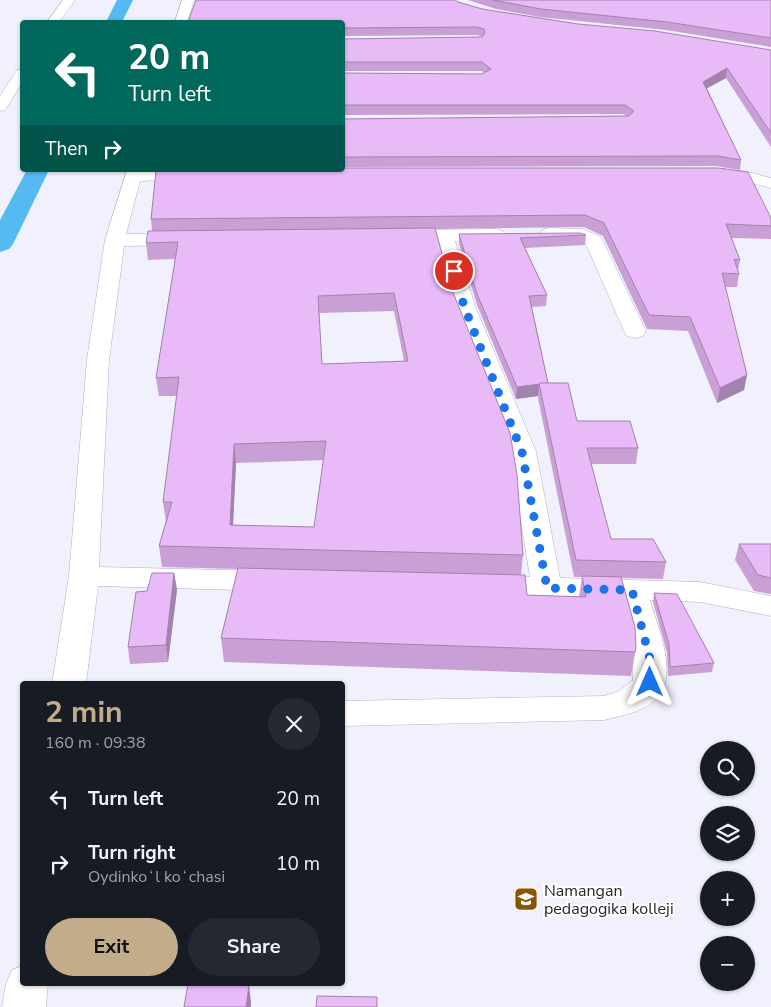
<!DOCTYPE html>
<html lang="en">
<head>
<meta charset="utf-8">
<style>
  :root { --surface:#171b24; --page:#242831; --text:#f1f3f6; --muted:#9ea1a6; --accent:#c3ac8a }
  body { margin:0; font-family:"Nunito Sans",sans-serif; background:var(--page); color:var(--text); height:100vh; display:flex; flex-direction:column; font-size:19px; white-space:nowrap }
  * { box-sizing:border-box; margin:0 }
  p { font-size:16px; color:var(--muted) }
  .icon { flex:none; width:28px; height:28px; fill:none; stroke:currentColor; stroke-width:2; stroke-linecap:round; stroke-linejoin:round }
  .map { position:relative; flex:1; overflow:hidden }
  .drawer { position:absolute; left:20px; top:681px; width:325px; height:305px; display:flex; flex-direction:column; background:var(--surface); border-radius:5px; box-shadow:0 1px 4px #0004 }
  .drawer>* { flex:none }
  .guide { position:absolute; left:20px; top:20px; width:325px; height:152px; border-radius:5px; box-shadow:0 1px 4px #0004; background:#00695c; color:#fff; overflow:hidden }
  .tools { position:absolute; left:700px; top:741px; display:grid; gap:10px }
  .tools a { display:grid; place-items:center; width:55px; height:55px; border-radius:50%; background:var(--surface); box-shadow:0 1px 4px #0004; font-size:25px }
  .pin { position:absolute; display:grid; place-items:center; width:42px; height:42px; color:#fff; margin:-21px; border:2px solid #fff; border-radius:50%; box-shadow:0 1px 5px #0007 }
  .me { position:absolute; width:55px; margin:-28px; rotate:0deg; stroke-linejoin:round; filter:drop-shadow(0 0 4px #0008) }
  .turn { display:flex; align-items:center; gap:18px; height:105px; padding:0 25px; font-size:22px }
  .turn .icon { width:65px; height:65px; stroke-width:2.5 }
  .turn b { display:block; font-size:35px; line-height:42px }
  .then { display:flex; align-items:center; height:48px; padding:0 25px; background:#0003; gap:10px; font-size:19px }
  .round { display:grid; place-items:center; flex:none; width:52px; height:52px; border-radius:26px; background:var(--page) }
  .head { display:flex; align-items:center; justify-content:space-between; height:85px; padding:0 25px }
  h1 { font-size:30px; font-weight:700; line-height:38px; color:var(--accent) }
  .primary-button { display:flex; gap:10px; margin-top:auto; padding:10px 25px }
  .primary-button a { flex:1; height:58px; border-radius:30px; background:var(--accent); color:#111; font-size:20px; font-weight:700; line-height:58px; text-align:center }
  .primary-button a+a { background:var(--page); color:var(--text) }
  ul { padding:0; list-style:none }
  li { display:flex; align-items:center; gap:15px; height:65px; padding:0 25px }
  li div { flex:1 }
  li b { display:block; font-size:19px }
  li em { font-style:normal }
  .map>svg:first-child { display:block }
</style>
</head>
<body>
<div class="map">
<svg width="771" height="1007" viewBox="0 0 771 1007">
  <rect width="100%" height="100%" fill="#f1f0fd"/>
  <g fill="none" stroke-linecap="round" stroke-linejoin="round">
    <!-- canal -->
    <g fill="#56baf2" fill-rule="evenodd">
      <path d="M 117,0 L 133,0 L 122,22 L 106,22 Z"/>
      <path d="M 27,170 L 49,170 L 13,244 L 9,249 L 0,252 L 0,220 Z"/>
    </g>
    <!-- minor casing -->
    <g stroke="#b2b0c5" stroke-width="1">
      <g id="minor">
        <path d="M 63,0 L 75,0 L 59,22 L 47,22 Z"/>
        <path d="M 182,0 L 194,0 L 187,22 L 175,22 Z"/>
        <path d="M 22,69 L 22,83 L 5,110 L 0,111 L 0,96 L 17,70 Z"/>
        <path d="M 714,168 L 748,172 L 771,178 L 771,188 L 747,182 L 708,177 L 706,173 L 708,169 Z"/>
        <path d="M 127,170 L 197,170 L 202,174 L 199,178 L 193,179 L 140,181 L 126,234 L 183,233 L 190,235 L 193,239 L 190,243 L 183,245 L 124,246 L 109,360 L 99,567 L 271,571 L 282,574 L 286,581 L 282,588 L 271,591 L 98,586 L 86,684 L 52,684 L 69,576 L 87,360 L 105,240 Z"/>
        <path d="M 549,228 L 583,229 L 601,237 L 646,331 L 643,336 L 635,338 L 627,336 L 624,331 L 586,244 L 579,241 L 542,238 L 540,234 L 542,230 Z"/>
        <path d="M 496,229 L 503,231 L 505,235 L 503,239 L 455,241 L 475,306 L 536,452 L 560,578 L 700,582 L 771,596 L 771,616 L 700,602 L 650,600 C 658,630 682,679 652,703 C 639,713 619,716 604,720 L 342,726 L 342,701 L 604,696 L 619,691 L 633,680 L 633,657 L 619,599 L 489,596 L 478,593 L 474,586 L 478,579 L 489,576 L 530,577 L 510,452 L 453,306 L 436,241 L 392,240 L 390,236 L 392,232 L 399,230 Z"/>
        <path d="M 22,966 L 22,984 L 48,984 L 46,1007 L 2,1007 L 6,984 L 12,970 Z"/>
      </g>
    </g>
    <!-- minor -->
    <use href="#minor" fill="#fff" fill-rule="evenodd"/>
  </g>
  <!-- wall -->
  <g fill="#c8a0d5" fill-rule="evenodd">
    <path d="M 468,0 L 771,0 L 771,47 L 666,30 L 540,17 L 496,9 Z"/>
    <path d="M 458,2 L 482,9 L 578,24 L 771,50 L 771,147 L 726,78 L 707,88 L 741,160 L 740,170 L 716,166 L 342,167 L 342,119 L 626,116 L 624,114 L 342,115 L 342,73 L 482,74 L 484,73 L 482,71 L 342,71 L 342,39 L 483,37 L 477,35 L 342,36 L 342,22 Z"/>
    <path d="M 156,171 L 771,218 L 771,239 L 731,238 L 740,260 L 738,270 L 739,274 L 737,287 L 725,287 L 747,375 L 744,390 L 717,403 L 688,331 L 647,329 L 603,236 L 584,227 L 435,229 L 523,555 L 521,575 L 527,595 L 579,597 L 582,577 L 574,577 L 538,398 L 538,396 L 516,399 L 477,305 L 459,244 L 459,234 L 586,235 L 585,245 L 525,248 L 547,295 L 546,306 L 532,307 L 548,383 L 577,421 L 638,448 L 636,464 L 591,464 L 611,539 L 666,562 L 663,579 L 621,578 L 636,648 L 631,676 L 224,662 L 221,638 L 238,569 L 162,567 L 159,546 L 166,522 L 163,502 L 177,396 L 159,396 L 156,378 L 175,259 L 148,260 L 146,243 L 152,231 L 151,219 ZM 394,311 L 404,361 L 322,364 L 319,313 ZM 324,460 L 314,527 L 233,525 L 236,463 Z"/>
    <path d="M 739,544 L 771,544 L 771,594 L 754,591 L 735,560 Z"/>
    <path d="M 174,573 L 177,590 L 168,662 L 130,664 L 128,647 L 147,591 Z"/>
    <path d="M 654,593 L 714,663 L 712,672 L 668,676 L 667,653 L 653,602 Z"/>
  </g>
  <!-- shaded-wall -->
  <g fill="#a382ae">
    <path d="M 727,68 L 726,78 L 702,91 L 703,82 Z"/>
    <path d="M 747,375 L 744,390 L 717,403 L 720,388 Z"/>
    <path d="M 539,384 L 538,396 L 516,399 L 517,387 Z"/>
    <path d="M 234,444 L 236,463 L 232,545 L 230,525 Z"/>
    <path d="M 174,573 L 177,590 L 168,662 L 166,645 Z"/>
    <path d="M 249,985 L 251,1002 L 251,1007 L 246,1007 Z"/>
  </g>
  <!-- building -->
  <g fill="#e9baf8" stroke="#a382ae" fill-rule="evenodd">
    <path d="M 196,0 L 455,0 L 458,2 L 482,9 L 578,24 L 655,31 L 771,50 L 771,133 L 727,68 L 703,82 L 741,160 L 718,156 L 342,157 L 342,119 L 629,116 L 634,111 L 625,105 L 342,105 L 342,73 L 482,74 L 491,69 L 482,62 L 342,62 L 342,39 L 482,37 L 485,33 L 484,29 L 477,27 L 342,28 L 342,22 L 188,22 Z"/>
    <path d="M 493,0 L 771,0 L 771,38 L 667,22 L 541,9 Z"/>
    <path d="M 342,168 L 718,168 L 748,172 L 771,218 L 771,226 L 726,224 L 740,260 L 734,259 L 739,274 L 722,273 L 747,375 L 720,388 L 690,317 L 649,315 L 604,223 L 585,215 L 151,219 L 156,171 L 342,170 Z"/>
    <path d="M 435,228 L 452,290 L 510,433 L 517,475 L 523,555 L 159,546 L 172,502 L 163,502 L 179,377 L 156,378 L 178,242 L 146,243 L 148,231 ZM 394,293 L 408,361 L 322,364 L 318,296 ZM 326,441 L 314,527 L 230,525 L 234,444 Z"/>
    <path d="M 580,233 L 586,235 L 520,238 L 547,295 L 529,296 L 548,383 L 517,387 L 477,294 L 459,234 Z"/>
    <path d="M 539,383 L 568,383 L 577,421 L 630,421 L 638,448 L 587,448 L 611,539 L 653,539 L 666,562 L 576,560 Z"/>
    <path d="M 739,544 L 771,544 L 771,578 L 758,575 Z"/>
    <path d="M 238,568 L 525,575 L 527,595 L 586,597 L 582,576 L 621,577 L 635,627 L 636,648 L 635,652 L 221,638 Z"/>
    <path d="M 152,573 L 174,573 L 166,645 L 128,647 L 136,592 L 147,591 Z"/>
    <path d="M 654,593 L 677,594 L 714,663 L 670,667 L 669,644 Z"/>
    <path d="M 188,984 L 249,985 L 246,1007 L 184,1007 Z"/>
    <path d="M 317,996 L 377,997 L 377,1007 L 316,1007 Z"/>
  </g>
  <g fill="none" stroke-linecap="round" stroke-linejoin="round">
    <!-- route -->
    <path stroke="#1a73e8" stroke-width="9" stroke-dasharray="0 16.2" d="M 454,271 L 464,306 L 522,452 L 547,588 L 632,590 L 652,667 L 650,682"/>
  </g>
  <!-- icons -->
  <defs>
    <g id="university-square" transform="scale(1.25)"><rect x="-9" y="-9" width="18" height="18" rx="4" fill="#8b5506" stroke="#fff"/><path d="M0-5L7-2L0 1L-7-2ZM-4 1L0 2.5L4 1V4Q0 6-4 4Z" fill="#fff"/></g>
  </defs>
  <g fill-rule="evenodd">
    <use href="#university-square" x="526" y="899"/>
  </g>
  <g text-anchor="middle" stroke-width="4.5" stroke-linejoin="round" paint-order="stroke">
    <!-- near-poi labels -->
    <g font-size="16" fill="#27262e" stroke="#fff" text-anchor="start">
      <text x="544" y="896">Namangan<tspan x="544" dy="18">pedagogika kolleji</tspan></text>
    </g>
  </g>
</svg>
<div class="tools">
<a><svg class="icon" aria-label="search" viewBox="0 0 24 24"><circle cx="10" cy="10" r="6"/><path d="M15 15l6 6"/></svg></a>
<a><svg class="icon" aria-label="layers" viewBox="0 0 24 24"><path d="M12 4l9 5-9 5-9-5zM3 14l9 5 9-5"/></svg></a>
<a>+</a>
<a>−</a>
</div>
<div class="pin" style="left:454px;top:271px;background:#d93025"><svg class="icon" aria-label="arrive" viewBox="0 0 24 24"><path d="M6 21V4h12l-3 4 3 4H6"/></svg></div>
<svg class="me" style="left:650px;top:682px" viewBox="-20 -20 40 40"><path d="M0-17L14 15 0 8-14 15z" fill="#1a73e8" stroke="#fff" stroke-width="4"/></svg>
<div class="guide">
<div class="turn"><svg class="icon" aria-label="left" viewBox="0 0 24 24"><path d="M17 20v-9H6M10 6l-5 5 5 5"/></svg><div><b>20 m</b>Turn left</div></div>
<div class="then">Then<svg class="icon" aria-label="right" viewBox="0 0 24 24"><path d="M7 20v-9h11M14 6l5 5-5 5"/></svg></div>
</div>
<section class="drawer">
<div class="head"><div><h1>2 min</h1><p>160 m · 09:38</p></div><a class="round"><svg class="icon" aria-label="close" viewBox="0 0 24 24"><path d="M6 6l12 12M18 6L6 18"/></svg></a></div>
<ul>
<li><svg class="icon" aria-label="left" viewBox="0 0 24 24"><path d="M17 20v-9H6M10 6l-5 5 5 5"/></svg><div><b>Turn left</b></div><em>20 m</em></li>
<li><svg class="icon" aria-label="right" viewBox="0 0 24 24"><path d="M7 20v-9h11M14 6l5 5-5 5"/></svg><div><b>Turn right</b><p>Oydinkoʻl koʻchasi</p></div><em>10 m</em></li>
</ul>
<div class="primary-button"><a>Exit</a><a>Share</a></div>
</section>
</div>
</body>
</html>
